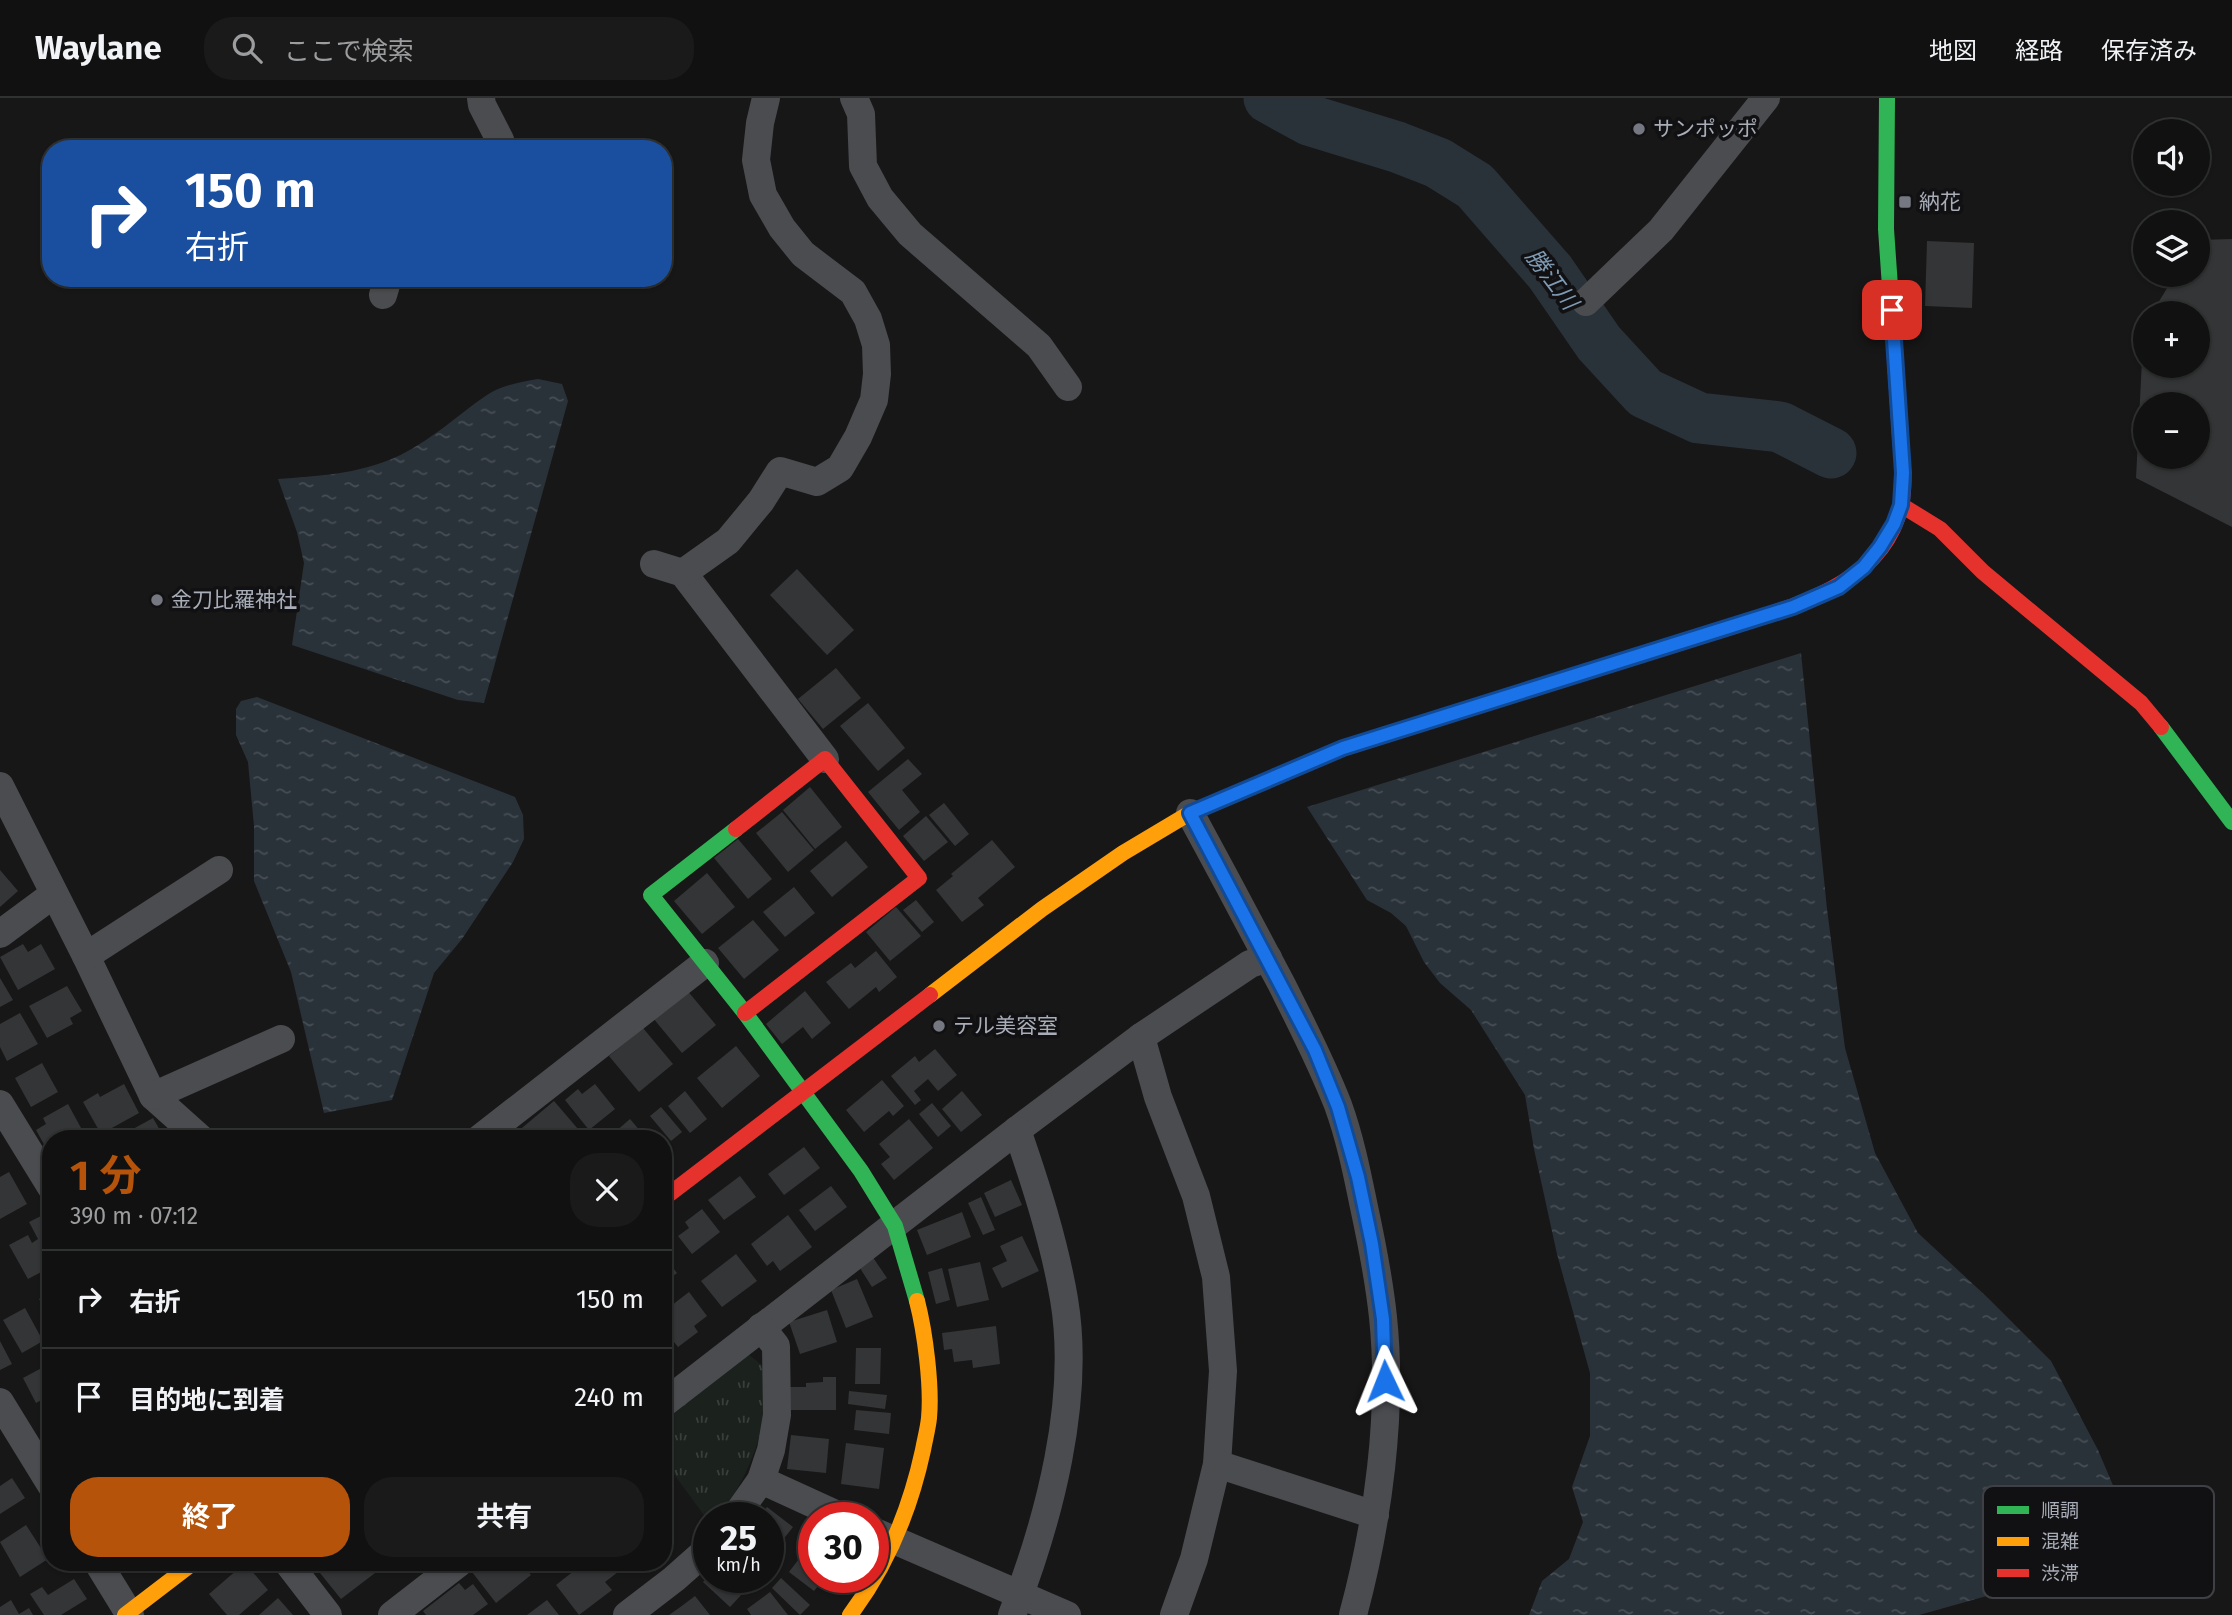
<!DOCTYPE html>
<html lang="ja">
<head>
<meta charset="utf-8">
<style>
  :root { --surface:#111; --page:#1a1a1a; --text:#f1f3f6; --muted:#9c9d9f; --line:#303131; --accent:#b45309 }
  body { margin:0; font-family:"Fira Sans","Noto Sans JP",sans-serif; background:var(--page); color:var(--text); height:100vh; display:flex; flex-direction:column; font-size:26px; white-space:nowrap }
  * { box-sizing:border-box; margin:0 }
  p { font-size:23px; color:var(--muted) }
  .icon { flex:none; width:38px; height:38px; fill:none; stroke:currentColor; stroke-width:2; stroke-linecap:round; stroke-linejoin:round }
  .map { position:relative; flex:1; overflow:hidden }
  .side { position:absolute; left:42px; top:1032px; width:630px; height:441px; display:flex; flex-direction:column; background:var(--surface); border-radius:28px; box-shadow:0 2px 5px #0004,0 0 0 2px var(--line) }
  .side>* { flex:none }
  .hud { position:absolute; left:42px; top:42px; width:630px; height:147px; border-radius:28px; box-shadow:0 2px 5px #0004,0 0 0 2px var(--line); background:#1a4fa0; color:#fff; overflow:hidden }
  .buttons { position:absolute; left:2133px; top:21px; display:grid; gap:14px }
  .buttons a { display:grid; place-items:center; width:77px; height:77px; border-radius:50%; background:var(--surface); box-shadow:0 2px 5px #0004,0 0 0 2px var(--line); font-size:35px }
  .speed { position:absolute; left:693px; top:1404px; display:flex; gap:14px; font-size:35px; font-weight:700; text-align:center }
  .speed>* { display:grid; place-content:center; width:91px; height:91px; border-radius:50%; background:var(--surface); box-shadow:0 2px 5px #0004,0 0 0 2px var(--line); line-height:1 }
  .speed small { font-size:18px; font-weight:400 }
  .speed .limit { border:10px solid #d22; background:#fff; color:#111 }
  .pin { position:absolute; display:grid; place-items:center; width:60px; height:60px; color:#fff; margin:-30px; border-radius:14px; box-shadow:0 4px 10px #0006 }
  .me { position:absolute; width:77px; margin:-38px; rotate:358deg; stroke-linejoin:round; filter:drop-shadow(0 0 5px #0008) }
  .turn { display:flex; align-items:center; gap:24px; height:147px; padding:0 28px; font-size:32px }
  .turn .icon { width:91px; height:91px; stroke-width:2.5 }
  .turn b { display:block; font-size:49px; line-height:60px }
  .round { display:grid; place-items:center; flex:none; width:74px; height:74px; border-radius:28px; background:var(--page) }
  .headline { display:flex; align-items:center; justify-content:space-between; height:119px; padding:0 28px }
  h1 { font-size:42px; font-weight:700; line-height:52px; color:var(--accent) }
  .primary-button { display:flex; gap:14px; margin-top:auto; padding:14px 28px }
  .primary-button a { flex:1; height:80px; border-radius:28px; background:var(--accent); color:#fff; font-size:28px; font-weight:700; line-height:80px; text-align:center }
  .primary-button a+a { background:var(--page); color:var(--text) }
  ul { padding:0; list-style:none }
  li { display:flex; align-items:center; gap:21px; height:98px; padding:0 28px; border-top:2px solid var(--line) }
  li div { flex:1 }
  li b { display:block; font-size:26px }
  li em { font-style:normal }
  header { display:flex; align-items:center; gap:42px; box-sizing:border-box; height:98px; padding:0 35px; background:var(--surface); border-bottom:2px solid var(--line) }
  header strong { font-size:33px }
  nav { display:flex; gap:38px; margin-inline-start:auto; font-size:24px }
  .search { width:490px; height:63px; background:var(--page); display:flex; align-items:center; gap:18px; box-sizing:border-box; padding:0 24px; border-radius:28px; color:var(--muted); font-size:26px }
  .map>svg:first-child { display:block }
</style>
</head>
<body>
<header>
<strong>Waylane</strong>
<div class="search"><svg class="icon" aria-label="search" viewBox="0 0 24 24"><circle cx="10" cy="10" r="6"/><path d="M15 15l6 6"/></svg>ここで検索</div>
<nav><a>地図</a><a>経路</a><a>保存済み</a></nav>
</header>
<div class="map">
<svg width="2232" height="1517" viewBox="0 0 2232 1517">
  <defs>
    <pattern id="grass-tufts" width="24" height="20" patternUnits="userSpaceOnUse" patternTransform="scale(1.75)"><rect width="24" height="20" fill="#1b211c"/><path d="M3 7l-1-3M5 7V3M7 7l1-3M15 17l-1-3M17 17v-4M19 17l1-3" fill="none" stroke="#393f3b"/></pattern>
    <pattern id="water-ripples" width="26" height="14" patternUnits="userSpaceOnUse" patternTransform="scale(1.75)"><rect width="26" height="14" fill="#2a3239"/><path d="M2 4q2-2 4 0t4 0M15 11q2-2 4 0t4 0" fill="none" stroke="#464d54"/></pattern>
  </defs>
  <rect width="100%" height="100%" fill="#171717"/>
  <!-- grass -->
  <path fill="url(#grass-tufts)" d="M 748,1256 L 763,1268 C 763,1279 765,1290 765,1301 C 764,1343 743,1386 719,1419 L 709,1419 L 709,1424 L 663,1361 L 663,1321 Z"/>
  <!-- water -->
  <g fill="url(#water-ripples)">
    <path d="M 538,281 L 562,286 L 568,303 L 484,605 L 458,602 L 292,547 L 304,465 L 297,434 L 278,381 C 317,378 358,376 394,360 C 430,344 456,318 487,297 C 502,287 521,284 538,281 Z"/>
    <path d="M 1801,555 L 1827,811 L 1845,950 L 1875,1055 L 1918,1135 L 1988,1200 L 2051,1263 L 2098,1352 L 2143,1458 L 2033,1485 L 1919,1517 L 1529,1517 L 1542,1483 L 1569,1461 L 1583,1424 L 1572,1389 L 1590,1338 L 1590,1275 L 1557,1156 L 1534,1051 L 1525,997 L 1471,912 L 1440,885 L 1424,864 L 1406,828 L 1391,815 L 1367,802 L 1307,709 Z"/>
    <path d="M 257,599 L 515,699 L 523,717 L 524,741 L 513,764 L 462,841 L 434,875 L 392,1002 L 324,1015 L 291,874 L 254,783 L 254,728 L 248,664 L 236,637 L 236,611 L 241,603 Z"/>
  </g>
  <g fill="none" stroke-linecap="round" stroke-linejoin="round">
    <!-- river -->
    <path stroke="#2a3239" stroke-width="51" d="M 1269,0 L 1309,22 L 1397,49 L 1438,65 L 1475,88 L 1550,174 L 1599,245 L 1645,295 L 1699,320 L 1780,329 L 1831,355"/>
  </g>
  <!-- building -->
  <g fill="#343537" fill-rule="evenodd">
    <path d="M 2232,141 L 2232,429 L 2136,380 L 2143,243 L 2146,243 L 2146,268 L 2198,268 L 2198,215 L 2152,215 L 2175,177 L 2198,177 L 2198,142 ZM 2146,306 L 2198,306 L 2198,359 L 2146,359 Z"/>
    <path d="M 1927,143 L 1974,145 L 1972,210 L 1925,208 Z"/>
    <path d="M 797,471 L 854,532 L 827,557 L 770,497 Z"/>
    <path d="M 836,570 L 861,600 L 823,631 L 798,601 Z"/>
    <path d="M 868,605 L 905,650 L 878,673 L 840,628 Z"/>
    <path d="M 908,661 L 922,676 L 902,692 L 920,714 L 899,732 L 868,694 Z"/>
    <path d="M 810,689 L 842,729 L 815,751 L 783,712 Z"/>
    <path d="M 944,705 L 969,736 L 955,748 L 929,717 Z"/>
    <path d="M 782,714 L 814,752 L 788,774 L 756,735 Z"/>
    <path d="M 926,718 L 948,744 L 924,763 L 903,738 Z"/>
    <path d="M 738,741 L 772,781 L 748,801 L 714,760 Z"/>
    <path d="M 992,742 L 1015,769 L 978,800 L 984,807 L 962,824 L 936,792 L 953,778 L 951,776 Z"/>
    <path d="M 846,743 L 868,769 L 832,799 L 810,773 Z"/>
    <path d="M 0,772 L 18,793 L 0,809 Z"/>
    <path d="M 707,775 L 735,809 L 702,836 L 674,803 Z"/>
    <path d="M 794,789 L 815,815 L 785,839 L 763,814 Z"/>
    <path d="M 916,802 L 934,824 L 922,834 L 903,812 Z"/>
    <path d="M 896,809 L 921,838 L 890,863 L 866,834 Z"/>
    <path d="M 753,822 L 779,852 L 744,881 L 718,850 Z"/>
    <path d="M 23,846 L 28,854 L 41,846 L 55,871 L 18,892 L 0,859 Z"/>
    <path d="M 876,853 L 897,879 L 879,894 L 876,889 L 849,911 L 826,884 L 851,865 L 855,870 Z"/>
    <path d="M 0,880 L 13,902 L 0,909 Z"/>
    <path d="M 67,888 L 82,913 L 70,920 L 73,926 L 47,940 L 29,908 Z"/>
    <path d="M 686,891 L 716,927 L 682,955 L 653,920 Z"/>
    <path d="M 805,893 L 831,925 L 812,941 L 803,929 L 782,946 L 766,926 Z"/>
    <path d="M 20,915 L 38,946 L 7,963 L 0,949 L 0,926 Z"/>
    <path d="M 643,930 L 673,966 L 639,994 L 609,958 Z"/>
    <path d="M 736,948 L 760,978 L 722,1010 L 697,980 Z"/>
    <path d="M 935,951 L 957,977 L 938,993 L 928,981 L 914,993 L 921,1002 L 915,1007 L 891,978 L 915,958 L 919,964 Z"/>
    <path d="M 42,965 L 58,994 L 31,1009 L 15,980 Z"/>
    <path d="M 882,982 L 904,1008 L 893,1018 L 889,1013 L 864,1034 L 846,1012 Z"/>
    <path d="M 124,986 L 139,1015 L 101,1036 L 83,1004 L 98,995 L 100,999 Z"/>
    <path d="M 595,986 L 615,1011 L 589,1032 L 565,1002 L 578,991 L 582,996 Z"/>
    <path d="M 685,993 L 707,1021 L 690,1035 L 668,1008 Z"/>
    <path d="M 962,993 L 982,1017 L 961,1034 L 942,1011 Z"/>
    <path d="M 554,1003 L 578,1031 L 565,1041 L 522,1041 L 516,1035 Z"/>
    <path d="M 932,1005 L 951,1028 L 938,1039 L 919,1016 Z"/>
    <path d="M 68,1006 L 87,1041 L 51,1041 L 51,1059 L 36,1032 L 46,1026 L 43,1020 Z"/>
    <path d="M 661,1009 L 682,1034 L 671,1043 L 650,1018 Z"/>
    <path d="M 153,1020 L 165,1041 L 138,1041 L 133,1031 Z"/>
    <path d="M 630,1021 L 647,1041 L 607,1041 Z"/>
    <path d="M 909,1021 L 933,1050 L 894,1082 L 881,1066 L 890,1059 L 879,1046 Z"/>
    <path d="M 804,1049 L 820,1070 L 784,1097 L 768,1076 Z"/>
    <path d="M 9,1074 L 27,1106 L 0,1121 L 0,1079 Z"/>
    <path d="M 740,1078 L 756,1099 L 724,1122 L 708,1102 Z"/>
    <path d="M 1011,1082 L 1022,1107 L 995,1119 L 984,1095 Z"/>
    <path d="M 831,1088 L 847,1109 L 815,1133 L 799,1112 Z"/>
    <path d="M 981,1099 L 995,1132 L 983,1137 L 968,1105 Z"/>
    <path d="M 702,1111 L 720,1134 L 692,1156 L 678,1138 L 689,1130 L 685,1124 Z"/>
    <path d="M 962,1114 L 971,1139 L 927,1157 L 917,1132 Z"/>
    <path d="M 47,1115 L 51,1122 L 51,1164 L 45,1168 L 47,1171 L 28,1181 L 9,1147 L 28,1137 L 32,1145 L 38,1141 L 29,1124 Z"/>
    <path d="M 788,1117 L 812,1149 L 780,1173 L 773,1163 L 767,1168 L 751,1146 Z"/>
    <path d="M 1022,1138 L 1039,1173 L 1002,1190 L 992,1170 L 1007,1163 L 1000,1148 Z"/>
    <path d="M 736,1156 L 757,1183 L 722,1209 L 701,1183 Z"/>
    <path d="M 663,1157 L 677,1175 L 663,1186 Z"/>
    <path d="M 872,1158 L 887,1180 L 872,1189 L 858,1167 Z"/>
    <path d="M 980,1164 L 989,1202 L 957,1209 L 948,1171 Z"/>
    <path d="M 942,1170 L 950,1202 L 936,1206 L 928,1174 Z"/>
    <path d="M 857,1181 L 873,1219 L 846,1230 L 831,1192 Z"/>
    <path d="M 51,1194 L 51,1222 L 39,1201 Z"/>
    <path d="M 689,1194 L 707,1218 L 694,1228 L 698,1234 L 678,1249 L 663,1230 L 663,1214 Z"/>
    <path d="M 25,1210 L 43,1243 L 22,1255 L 3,1222 Z"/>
    <path d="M 827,1212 L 837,1244 L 800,1256 L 789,1224 Z"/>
    <path d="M 996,1228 L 1000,1266 L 973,1270 L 972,1262 L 954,1264 L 952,1251 L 944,1252 L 942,1235 Z"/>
    <path d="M 0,1243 L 12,1266 L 0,1272 Z"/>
    <path d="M 856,1250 L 881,1250 L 880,1286 L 855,1286 Z"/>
    <path d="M 51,1265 L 51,1302 L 49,1298 L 36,1305 L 23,1280 Z"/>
    <path d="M 823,1279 L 836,1279 L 836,1312 L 789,1312 L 789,1289 L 806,1289 L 806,1285 L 823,1284 Z"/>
    <path d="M 849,1293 L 887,1297 L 885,1311 L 848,1306 Z"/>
    <path d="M 856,1312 L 891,1315 L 889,1336 L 854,1332 Z"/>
    <path d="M 791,1337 L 829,1341 L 826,1375 L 787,1371 Z"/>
    <path d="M 846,1345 L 884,1350 L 879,1391 L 841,1386 Z"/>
    <path d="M 12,1380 L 25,1400 L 0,1416 L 0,1388 Z"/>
    <path d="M 767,1409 L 793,1429 L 768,1461 L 768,1419 L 759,1419 Z"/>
    <path d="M 26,1427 L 48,1461 L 20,1479 L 0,1444 Z"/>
    <path d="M 814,1441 L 814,1479 L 825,1479 L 814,1493 L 789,1474 Z"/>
    <path d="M 245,1465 L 268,1492 L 239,1517 L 227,1517 L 209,1496 Z"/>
    <path d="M 334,1465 L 367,1465 L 375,1475 L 341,1501 L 320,1475 Z"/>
    <path d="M 484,1465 L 489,1465 L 495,1473 L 505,1465 L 522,1465 L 531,1477 L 496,1505 L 472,1474 Z"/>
    <path d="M 584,1465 L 611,1465 L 618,1474 L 605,1484 L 612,1492 L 579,1517 L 556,1487 Z"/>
    <path d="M 707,1479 L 754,1479 L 756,1481 L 730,1509 L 703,1484 Z"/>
    <path d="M 781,1480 L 810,1507 L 800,1517 L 772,1490 Z"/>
    <path d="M 74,1481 L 87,1501 L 61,1517 L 44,1517 L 30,1496 L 42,1489 L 48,1497 Z"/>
    <path d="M 459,1485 L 465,1492 L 473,1486 L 488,1506 L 473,1517 L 426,1517 L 423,1513 Z"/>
    <path d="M 770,1494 L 788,1517 L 751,1517 L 747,1511 Z"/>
    <path d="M 695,1498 L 710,1517 L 669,1517 L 679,1510 Z"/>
    <path d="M 278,1500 L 293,1517 L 259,1517 Z"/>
    <path d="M 11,1502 L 19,1516 L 29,1510 L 33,1517 L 0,1517 L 0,1509 Z"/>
    <path d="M 547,1502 L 559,1517 L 527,1517 Z"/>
  </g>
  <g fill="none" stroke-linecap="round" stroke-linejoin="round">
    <!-- street -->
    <g stroke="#4b4c50" stroke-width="28">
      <path d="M 481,0 L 482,7 L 500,42 L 493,51"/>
      <path d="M 854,0 L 861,16 L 863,68 L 880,100 L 910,136 L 1039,248 L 1068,289"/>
      <path d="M 383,197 L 388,180"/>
      <path d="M 1586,204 L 1661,132 L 1766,0"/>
      <path d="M 654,466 L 683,475 L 825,661"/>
      <path d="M 683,475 L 728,443 L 761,403 L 780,373 L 817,384 L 840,370 L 858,339 L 874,302 L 877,276 L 876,247 L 868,221 L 853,194 L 803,156 L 782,130 L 763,97 L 756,62 L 760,25 L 766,0"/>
      <path d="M 0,688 L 86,858 L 153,998 L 201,1041"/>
      <path d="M 1190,715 C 1221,772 1252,830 1282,887 C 1302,927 1322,966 1338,1007 C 1350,1040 1357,1075 1364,1109 C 1372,1146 1379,1182 1383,1219 C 1393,1315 1378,1424 1353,1517"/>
      <path d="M 0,836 L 54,796"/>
      <path d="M 86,858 L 219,772"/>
      <path d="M 1141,939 L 1158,999 L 1196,1098 L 1216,1179 L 1223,1273 L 1217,1366 L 1194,1461 L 1174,1517"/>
      <path d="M 153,998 L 281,941"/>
      <path d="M 0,1006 L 51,1089"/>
      <path d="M 479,1041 L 705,865"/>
      <path d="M 0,1304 L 51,1387"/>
      <path d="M 663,1306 L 1017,1032 L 1141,939 L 1250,866 L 1268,860"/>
      <path d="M 1217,1366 L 1375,1417"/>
      <path d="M 761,1382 L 842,1419"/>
      <path d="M 735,1419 L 761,1382 L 771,1352 L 777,1317 L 776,1248 L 761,1229"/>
      <path d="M 873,1433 L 1067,1517"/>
      <path d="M 98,1465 L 130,1517"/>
      <path d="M 288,1465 L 328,1517"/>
      <path d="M 392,1517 L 459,1465"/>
      <path d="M 627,1517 L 674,1481 L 709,1450"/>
      <path d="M 1012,1517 C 1049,1422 1081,1302 1064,1201 C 1054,1143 1036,1087 1017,1032"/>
    </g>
    <!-- fast -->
    <g stroke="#30b455" stroke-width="16">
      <path d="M 1887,0 L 1886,131 L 1893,232"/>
      <path d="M 2161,629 L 2232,724"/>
      <path d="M 1372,641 L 1640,557"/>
      <path d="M 736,731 L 651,797 L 745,915 L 861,1073 L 895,1128 L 917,1203"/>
    </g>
    <!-- slow -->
    <g stroke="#ff9f0a" stroke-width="16">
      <path d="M 930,897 L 1042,811 L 1123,755 L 1190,715 L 1343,650 L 1372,641"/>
      <path d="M 125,1517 L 193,1465"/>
      <path d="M 850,1517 C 887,1468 910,1412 923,1352 C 925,1341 928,1330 929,1320 C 932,1288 925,1234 917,1203"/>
    </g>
    <!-- jam -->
    <g stroke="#e5322d" stroke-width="16">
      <path d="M 1901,407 L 1940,431 L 1983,474 L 2141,605 L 2161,629"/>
      <path d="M 1640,557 C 1673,547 1705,537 1737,527 C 1801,506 1884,484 1901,407 C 1906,385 1902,360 1900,338 C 1898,303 1895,267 1893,232"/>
      <path d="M 736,731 L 825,661 L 919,780 L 745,915"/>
      <path d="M 663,1101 L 930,897"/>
    </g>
  </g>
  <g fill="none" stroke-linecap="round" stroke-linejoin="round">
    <!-- route casing -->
    <g stroke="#114b97" stroke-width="18">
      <path id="route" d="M 1385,1283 L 1383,1221 L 1372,1146 L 1358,1079 L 1338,1009 L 1315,952 L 1190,715 L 1343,650 L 1793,509 L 1839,489 L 1864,469 L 1880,449 L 1894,426 L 1901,407 L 1903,375 L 1892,212"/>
    </g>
    <!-- route -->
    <use href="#route" stroke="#1a73e8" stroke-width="12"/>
  </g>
  <!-- markers -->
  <g fill="#757880" stroke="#111113" stroke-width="2.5">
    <circle cx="1639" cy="31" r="7"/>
    <rect x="1898" y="97" width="14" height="14" rx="3.5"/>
    <circle cx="157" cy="502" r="7"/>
    <circle cx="939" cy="928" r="7"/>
  </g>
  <g text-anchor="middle" stroke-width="7" stroke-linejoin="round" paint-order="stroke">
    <!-- poi labels -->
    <g font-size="21" fill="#a8adb8" stroke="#111113" text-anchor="start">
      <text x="1653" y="38">サンポッポ</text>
      <text x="1919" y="111">納花</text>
      <text x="171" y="509">金刀比羅神社</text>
      <text x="953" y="935">テル美容室</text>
    </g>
    <!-- water labels -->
    <g font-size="23" font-style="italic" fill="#7f9bb3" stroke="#111113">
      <text transform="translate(1552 181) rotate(53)" y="8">勝江川</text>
    </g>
  </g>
  <!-- legend -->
  <rect x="1983" y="1388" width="231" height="112" rx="10" fill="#111113" stroke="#3e4045" stroke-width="2"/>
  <rect x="1997" y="1408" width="32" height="8" fill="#30b455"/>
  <rect x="1997" y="1439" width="32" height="9" fill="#ff9f0a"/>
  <rect x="1997" y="1471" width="32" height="8" fill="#e5322d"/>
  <g font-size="19" fill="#a8adb8">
    <text x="2041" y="1419">順調</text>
    <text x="2041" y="1450">混雑</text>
    <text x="2041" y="1482">渋滞</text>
  </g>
</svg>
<div class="buttons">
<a><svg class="icon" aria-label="sound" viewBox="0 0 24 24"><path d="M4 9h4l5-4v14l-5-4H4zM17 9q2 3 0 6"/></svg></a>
<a><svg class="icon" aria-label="layers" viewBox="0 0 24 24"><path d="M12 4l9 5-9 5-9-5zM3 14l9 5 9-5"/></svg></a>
<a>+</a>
<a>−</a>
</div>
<div class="speed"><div>25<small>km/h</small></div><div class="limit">30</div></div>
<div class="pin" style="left:1892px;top:212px;background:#d93025"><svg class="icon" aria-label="arrive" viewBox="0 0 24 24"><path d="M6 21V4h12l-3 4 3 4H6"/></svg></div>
<svg class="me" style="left:1385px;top:1283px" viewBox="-20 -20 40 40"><path d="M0-17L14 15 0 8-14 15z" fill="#1a73e8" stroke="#fff" stroke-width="4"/></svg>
<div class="hud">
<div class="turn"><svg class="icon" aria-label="right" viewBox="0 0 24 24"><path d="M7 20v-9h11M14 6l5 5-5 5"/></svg><div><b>150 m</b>右折</div></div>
</div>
<section class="side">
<div class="headline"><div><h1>1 分</h1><p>390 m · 07:12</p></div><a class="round"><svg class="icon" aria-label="close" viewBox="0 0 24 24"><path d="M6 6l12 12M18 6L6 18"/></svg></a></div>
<ul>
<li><svg class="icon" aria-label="right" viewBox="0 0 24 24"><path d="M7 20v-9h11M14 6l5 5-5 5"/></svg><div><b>右折</b></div><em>150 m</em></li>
<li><svg class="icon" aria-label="arrive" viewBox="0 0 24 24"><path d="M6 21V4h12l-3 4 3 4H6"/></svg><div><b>目的地に到着</b></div><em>240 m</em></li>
</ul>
<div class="primary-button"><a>終了</a><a>共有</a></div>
</section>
</div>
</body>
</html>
